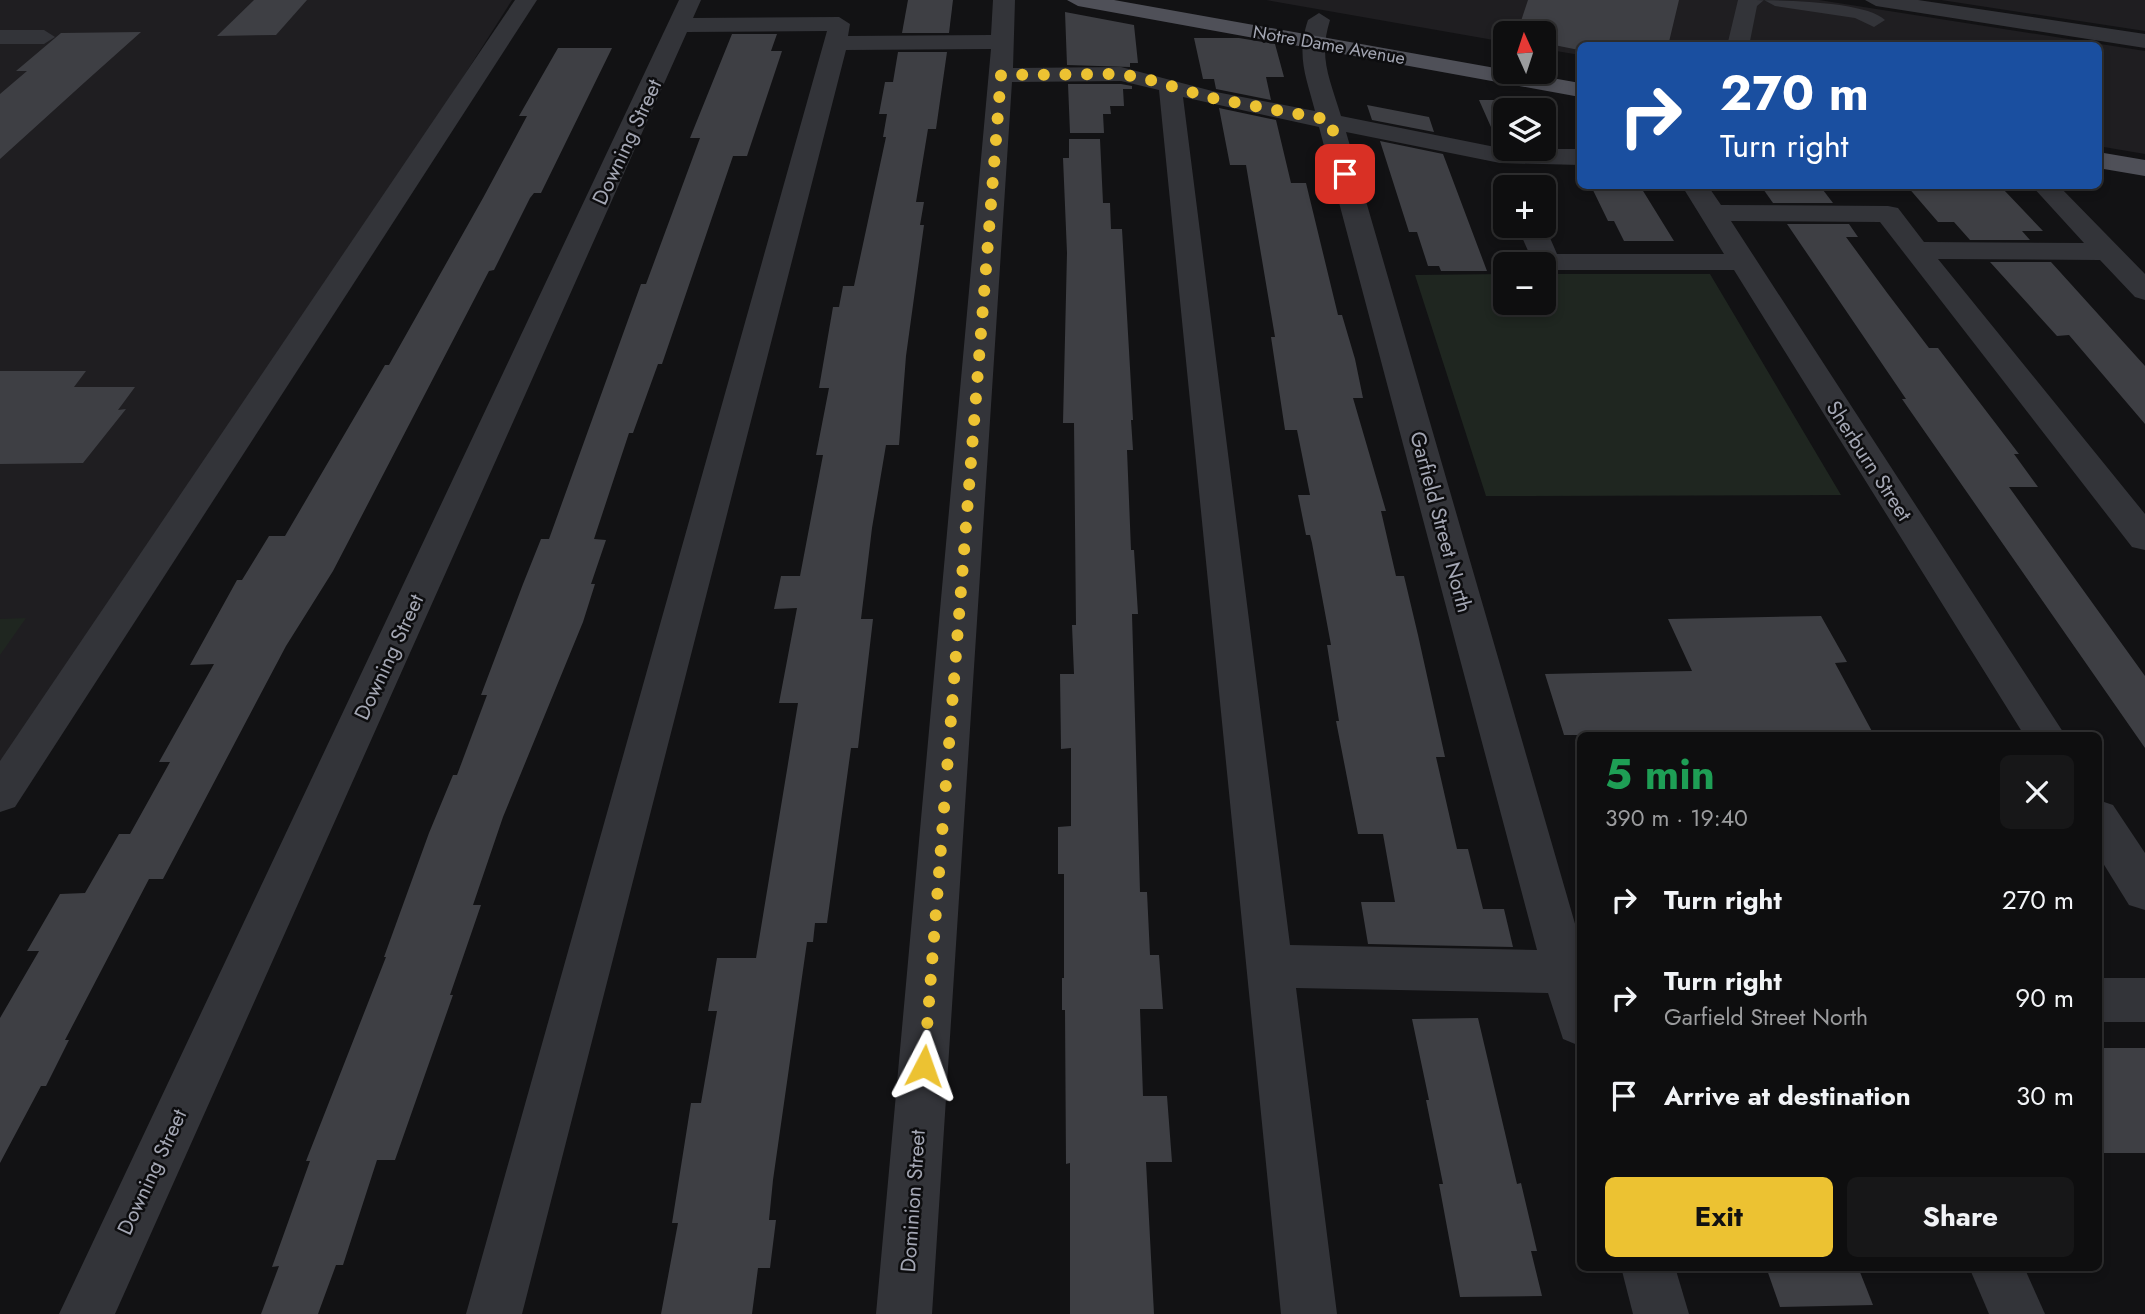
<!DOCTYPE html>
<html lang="en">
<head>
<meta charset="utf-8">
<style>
  :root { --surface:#0e0e0f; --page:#171718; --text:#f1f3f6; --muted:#9b9c9e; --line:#2e2e2f; --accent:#ecc232 }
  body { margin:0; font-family:Jost,sans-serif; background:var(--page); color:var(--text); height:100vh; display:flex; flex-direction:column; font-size:26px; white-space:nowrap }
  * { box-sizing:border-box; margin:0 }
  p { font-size:23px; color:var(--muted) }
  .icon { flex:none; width:38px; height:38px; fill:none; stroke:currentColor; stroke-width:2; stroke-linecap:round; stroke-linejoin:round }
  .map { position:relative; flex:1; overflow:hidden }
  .panel { position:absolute; left:1577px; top:732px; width:525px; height:539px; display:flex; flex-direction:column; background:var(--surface); border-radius:10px; box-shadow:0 4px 10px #0003,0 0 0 2px var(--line) }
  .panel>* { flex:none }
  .top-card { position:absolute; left:1577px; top:42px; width:525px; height:147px; border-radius:10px; box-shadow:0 4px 10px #0003,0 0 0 2px var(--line); background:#1a4fa0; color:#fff; overflow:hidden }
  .needle { width:46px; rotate:357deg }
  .fabs { position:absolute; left:1493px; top:21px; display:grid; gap:14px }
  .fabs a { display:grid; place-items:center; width:63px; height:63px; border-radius:10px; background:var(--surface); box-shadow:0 4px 10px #0003,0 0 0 2px var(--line); font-size:35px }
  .pin { position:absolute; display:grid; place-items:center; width:60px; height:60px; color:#fff; margin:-30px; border-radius:14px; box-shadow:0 4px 10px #0006 }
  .me { position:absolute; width:77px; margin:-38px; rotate:4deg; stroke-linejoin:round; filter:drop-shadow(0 0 5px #0008) }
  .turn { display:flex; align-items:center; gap:24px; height:147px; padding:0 28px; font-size:32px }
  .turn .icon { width:91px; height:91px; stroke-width:2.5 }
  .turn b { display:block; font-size:49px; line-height:60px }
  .round { display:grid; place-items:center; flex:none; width:74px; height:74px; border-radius:10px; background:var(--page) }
  .overview { display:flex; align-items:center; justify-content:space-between; height:119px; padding:0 28px }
  h1 { font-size:42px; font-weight:700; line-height:52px; color:#1e9e55 }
  .action { display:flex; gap:14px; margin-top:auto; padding:14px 28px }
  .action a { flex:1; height:80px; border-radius:10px; background:var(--accent); color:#111; font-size:28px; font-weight:700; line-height:80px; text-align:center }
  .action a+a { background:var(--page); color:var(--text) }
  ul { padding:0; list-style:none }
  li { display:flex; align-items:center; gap:21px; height:98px; padding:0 28px }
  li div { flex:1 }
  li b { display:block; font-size:26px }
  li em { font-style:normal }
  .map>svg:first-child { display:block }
</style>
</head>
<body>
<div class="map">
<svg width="2145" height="1314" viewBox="0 0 2145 1314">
  <rect width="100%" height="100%" fill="#121214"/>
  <!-- built -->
  <g fill="#1f1e21">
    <path d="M 0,0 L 512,0 L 413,156 L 0,772 Z"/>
    <path d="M 1266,0 L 1819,0 L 2145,51 L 2145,154 L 2098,146 L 2098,46 L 1580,46 L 1580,55 L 1544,49 L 1544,33 L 1505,33 L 1505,42 Z"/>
    <path d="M 1941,0 L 2145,0 L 2145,31 Z"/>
  </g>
  <!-- green -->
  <g fill="#1f2620">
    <path d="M 1505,274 L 1505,303 L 1544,303 L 1544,274 L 1710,274 L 1841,495 L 1486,496 L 1415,275 Z"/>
    <path d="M 26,618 L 0,655 L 0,619 Z"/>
  </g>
  <!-- building -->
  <g fill="#3e3f44">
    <path d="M 254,0 L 307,0 L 276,35 L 217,36 Z"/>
    <path d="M 908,0 L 953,0 L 949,33 L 902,33 Z"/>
    <path d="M 1528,0 L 1679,0 L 1668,46 L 1580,46 L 1579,50 L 1544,43 L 1544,33 L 1517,33 Z"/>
    <path d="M 1065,12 L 1134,25 L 1138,63 L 1130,63 L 1130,67 L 1067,65 Z"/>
    <path d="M 141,32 L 85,82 L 0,159 L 0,94 L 27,71 L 16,71 L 61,33 Z"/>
    <path d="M 732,34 L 777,34 L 771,51 L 782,51 L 747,156 L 733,156 L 662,364 L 658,364 L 633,433 L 629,433 L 594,539 L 606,540 L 591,584 L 595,584 L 583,622 L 503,817 L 473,905 L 481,905 L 450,995 L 453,995 L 395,1160 L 377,1160 L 343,1265 L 336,1265 L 318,1314 L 261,1314 L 279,1266 L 272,1267 L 310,1161 L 306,1161 L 386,957 L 384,957 L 429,833 L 453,775 L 457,775 L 487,695 L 481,695 L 523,584 L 541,539 L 549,539 L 641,284 L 646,284 L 700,138 L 690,138 Z"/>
    <path d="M 1194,38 L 1239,38 L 1275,44 L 1284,77 L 1266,77 L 1271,100 L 1216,89 L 1214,79 L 1203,79 Z"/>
    <path d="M 558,48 L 612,48 L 541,193 L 534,193 L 530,198 L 494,270 L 489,271 L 333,571 L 286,646 L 163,879 L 149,879 L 65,1040 L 69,1040 L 46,1086 L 41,1086 L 0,1163 L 0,1018 L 39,951 L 27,951 L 60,894 L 85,893 L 119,834 L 130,834 L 170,762 L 159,762 L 214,664 L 190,665 L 237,580 L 242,580 L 269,536 L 285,536 L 385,365 L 389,365 L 483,198 L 527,116 L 519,116 Z"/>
    <path d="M 898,52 L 947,52 L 936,129 L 928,129 L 916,202 L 924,202 L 920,225 L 924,225 L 906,356 L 899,445 L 886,445 L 872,528 L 861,619 L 873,619 L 858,748 L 851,748 L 827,923 L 815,923 L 813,942 L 807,942 L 773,1180 L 769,1220 L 776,1220 L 770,1268 L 758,1268 L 752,1314 L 661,1314 L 678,1223 L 672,1223 L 691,1103 L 701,1103 L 717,1011 L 708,1011 L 717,958 L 756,958 L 798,703 L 779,703 L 797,608 L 774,609 L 781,576 L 800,576 L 823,455 L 816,455 L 829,388 L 819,388 L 833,307 L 839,307 L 843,286 L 854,286 L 886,137 L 883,137 L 887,114 L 879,114 L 885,82 L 893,82 Z"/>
    <path d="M 1068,84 L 1121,84 L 1132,86 L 1132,89 L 1123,89 L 1124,106 L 1110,106 L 1111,114 L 1103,114 L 1104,133 L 1070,133 Z"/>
    <path d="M 1479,100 L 1526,100 L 1531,110 L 1505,110 L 1505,136 L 1495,136 Z"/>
    <path d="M 1367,105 L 1429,117 L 1434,132 L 1372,120 Z"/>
    <path d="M 1219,108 L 1276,120 L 1291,183 L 1306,183 L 1338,315 L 1342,315 L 1355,359 L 1363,398 L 1353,398 L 1386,511 L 1381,511 L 1396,576 L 1404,576 L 1418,635 L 1445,757 L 1436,757 L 1457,849 L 1468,849 L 1483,909 L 1504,909 L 1513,947 L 1368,944 L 1361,902 L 1395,902 L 1383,834 L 1358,834 L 1336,721 L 1339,721 L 1327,645 L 1331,645 L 1312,543 L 1310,535 L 1306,535 L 1298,495 L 1310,495 L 1297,430 L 1285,430 L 1271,337 L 1275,337 L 1246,165 L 1230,165 Z"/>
    <path d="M 1069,139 L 1100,139 L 1103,203 L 1110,203 L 1111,229 L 1122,229 L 1133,420 L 1131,420 L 1133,450 L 1127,450 L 1131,550 L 1134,550 L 1138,614 L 1132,614 L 1140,892 L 1147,892 L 1150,955 L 1159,955 L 1163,1009 L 1140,1009 L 1143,1096 L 1167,1096 L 1172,1162 L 1146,1162 L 1154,1314 L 1070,1314 L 1070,1163 L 1066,1164 L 1065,1010 L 1062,1010 L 1062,978 L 1064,978 L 1064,874 L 1058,874 L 1058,827 L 1071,826 L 1071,748 L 1061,749 L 1060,674 L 1074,674 L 1072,625 L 1076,625 L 1074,423 L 1063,423 L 1067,253 L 1063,158 L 1069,158 Z"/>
    <path d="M 1380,141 L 1443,154 L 1487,271 L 1441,271 L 1439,266 L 1428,266 L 1417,232 L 1409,232 Z"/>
    <path d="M 1591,186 L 1640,186 L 1674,241 L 1624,241 L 1614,221 L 1608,221 Z"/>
    <path d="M 1761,186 L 1820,186 L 1833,203 L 1773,203 Z"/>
    <path d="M 1907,186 L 1995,186 L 2004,190 L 2043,231 L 2022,231 L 2030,240 L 1970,240 L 1954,222 L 1938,222 Z"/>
    <path d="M 1787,224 L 1849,224 L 1858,237 L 1846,237 L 1888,294 L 1929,348 L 1938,348 L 2019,454 L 2014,454 L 2038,487 L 2009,487 L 2145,676 L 2145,748 L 1902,399 L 1906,399 Z"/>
    <path d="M 1990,262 L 2051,262 L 2145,366 L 2145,424 L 2069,335 L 2057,336 Z"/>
    <path d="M 0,371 L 86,371 L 74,387 L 135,387 L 118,410 L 126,409 L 83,463 L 0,464 Z"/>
    <path d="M 1821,616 L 1847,662 L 1835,663 L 1874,735 L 1564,735 L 1545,674 L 1692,671 L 1668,619 Z"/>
    <path d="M 1478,1018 L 1517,1184 L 1521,1183 L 1537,1251 L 1531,1251 L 1542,1296 L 1460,1297 L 1439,1184 L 1443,1184 L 1426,1100 L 1429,1100 L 1412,1019 Z"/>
    <rect x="2098" y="1048" width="47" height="105"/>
    <path d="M 1766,1267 L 1858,1267 L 1873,1305 L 1780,1307 Z"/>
  </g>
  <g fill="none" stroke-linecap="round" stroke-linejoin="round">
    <!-- minor -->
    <g fill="#333439" fill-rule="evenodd">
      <path d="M 515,0 L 537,0 L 15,807 L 0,812 L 0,761 Z"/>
      <path d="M 679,0 L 701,0 L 693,18 L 839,17 L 850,24 L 848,36 L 991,35 L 993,0 L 1015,0 L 1013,68 L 1121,67 L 1216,92 L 1315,111 C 1306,76 1296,56 1308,20 L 1319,13 L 1330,20 C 1318,58 1330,79 1341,116 L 1505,149 L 1580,149 L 1580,165 L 1500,163 L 1346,132 L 1580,941 L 1580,1046 L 1563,1039 L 1548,993 L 1296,988 L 1337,1314 L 1281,1314 L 1159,90 L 1121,81 L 1012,82 L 932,1314 L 876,1314 L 991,49 L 846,50 L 522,1314 L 466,1314 L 827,31 L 687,32 L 115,1314 L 59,1314 ZM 1183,97 L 1319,127 L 1537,950 L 1290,945 Z"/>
      <path d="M 1738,0 C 1771,0 1865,0 1885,20 L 1874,27 L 1855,18 L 1775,6 L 1764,0 L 1757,6 L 1749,46 L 1727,46 Z"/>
      <path d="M 1865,0 L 1918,0 L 2145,34 L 2145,48 L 1876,6 Z"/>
      <path d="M 0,30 L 44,30 L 55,37 L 44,44 L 0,44 Z"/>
      <path d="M 1682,186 L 1708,186 L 1721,205 L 1888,206 L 1898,208 L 1924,242 L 2084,243 L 2032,186 L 2059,186 L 2145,274 L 2145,300 L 2135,297 L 2100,260 L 1938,259 L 2145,514 L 2145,550 L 2132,547 L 1880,222 L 1731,221 L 2065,735 L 2024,735 L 1734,270 L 1544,270 L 1544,264 L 1533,262 L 1517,226 L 1544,224 L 1557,254 L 1724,254 Z"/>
      <path d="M 2098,800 L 2113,805 L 2145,853 L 2145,910 L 2129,905 L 2098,855 Z"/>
      <rect x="2098" y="978" width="47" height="44"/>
      <path d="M 1621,1267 L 1675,1267 L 1689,1314 L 1633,1314 Z"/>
      <path d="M 1969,1267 L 2024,1267 L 2045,1314 L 1989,1314 Z"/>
    </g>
    <!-- major -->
    <g fill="#4f5058" fill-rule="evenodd">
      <path d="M 1067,0 L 1114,0 L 1580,83 L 1580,97 L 1078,6 Z"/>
      <path d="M 2098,152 L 2145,160 L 2145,176 L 2098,168 Z"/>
    </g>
  </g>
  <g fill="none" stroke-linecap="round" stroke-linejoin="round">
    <!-- route -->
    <path stroke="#ecc232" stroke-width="12" stroke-dasharray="0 21.6" d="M 924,1066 L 1001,75 L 1121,74 L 1143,78 L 1212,98 L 1330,120 L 1345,174"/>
  </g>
  <g text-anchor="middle" stroke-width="5" stroke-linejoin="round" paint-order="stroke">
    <!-- far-street labels -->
    <g font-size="18" fill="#a4a7b4" stroke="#0d0d0f">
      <text transform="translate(1329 45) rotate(10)" y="6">Notre Dame Avenue</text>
    </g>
    <!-- street labels -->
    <g font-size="21" fill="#a4a7b4" stroke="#0d0d0f">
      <text transform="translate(627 142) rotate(-65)" y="7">Downing Street</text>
      <text transform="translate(1869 461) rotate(57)" y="7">Sherburn Street</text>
      <text transform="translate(1441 522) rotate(75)" y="7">Garfield Street North</text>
      <text transform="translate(389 657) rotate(-65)" y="7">Downing Street</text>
      <text transform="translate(152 1172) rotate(-65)" y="7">Downing Street</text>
      <text transform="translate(913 1201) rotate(-86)" y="7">Dominion Street</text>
    </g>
  </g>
</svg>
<div class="fabs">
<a><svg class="needle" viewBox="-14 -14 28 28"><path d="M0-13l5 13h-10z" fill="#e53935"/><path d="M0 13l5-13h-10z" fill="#9b9c9e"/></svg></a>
<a><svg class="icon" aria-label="layers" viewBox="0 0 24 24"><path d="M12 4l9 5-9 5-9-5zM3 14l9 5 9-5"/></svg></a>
<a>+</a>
<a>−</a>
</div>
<div class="pin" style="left:1345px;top:174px;background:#d93025"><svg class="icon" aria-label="arrive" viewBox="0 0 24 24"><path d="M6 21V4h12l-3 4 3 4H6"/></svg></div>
<svg class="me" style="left:924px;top:1066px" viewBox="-20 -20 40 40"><path d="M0-17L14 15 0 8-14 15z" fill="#ecc232" stroke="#fff" stroke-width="4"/></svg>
<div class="top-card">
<div class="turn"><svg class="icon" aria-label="right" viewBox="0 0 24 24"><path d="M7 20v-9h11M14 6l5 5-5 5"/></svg><div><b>270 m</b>Turn right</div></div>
</div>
<section class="panel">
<div class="overview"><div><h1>5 min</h1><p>390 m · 19:40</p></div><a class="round"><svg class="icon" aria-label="close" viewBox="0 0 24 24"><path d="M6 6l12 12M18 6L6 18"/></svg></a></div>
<ul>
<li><svg class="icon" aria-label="right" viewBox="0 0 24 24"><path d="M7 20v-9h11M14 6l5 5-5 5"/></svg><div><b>Turn right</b></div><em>270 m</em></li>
<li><svg class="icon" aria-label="right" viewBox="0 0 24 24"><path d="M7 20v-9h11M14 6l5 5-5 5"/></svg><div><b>Turn right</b><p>Garfield Street North</p></div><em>90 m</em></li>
<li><svg class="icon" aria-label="arrive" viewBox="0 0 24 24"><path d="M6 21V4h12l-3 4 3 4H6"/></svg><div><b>Arrive at destination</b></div><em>30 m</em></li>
</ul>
<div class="action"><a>Exit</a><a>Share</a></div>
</section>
</div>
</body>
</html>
